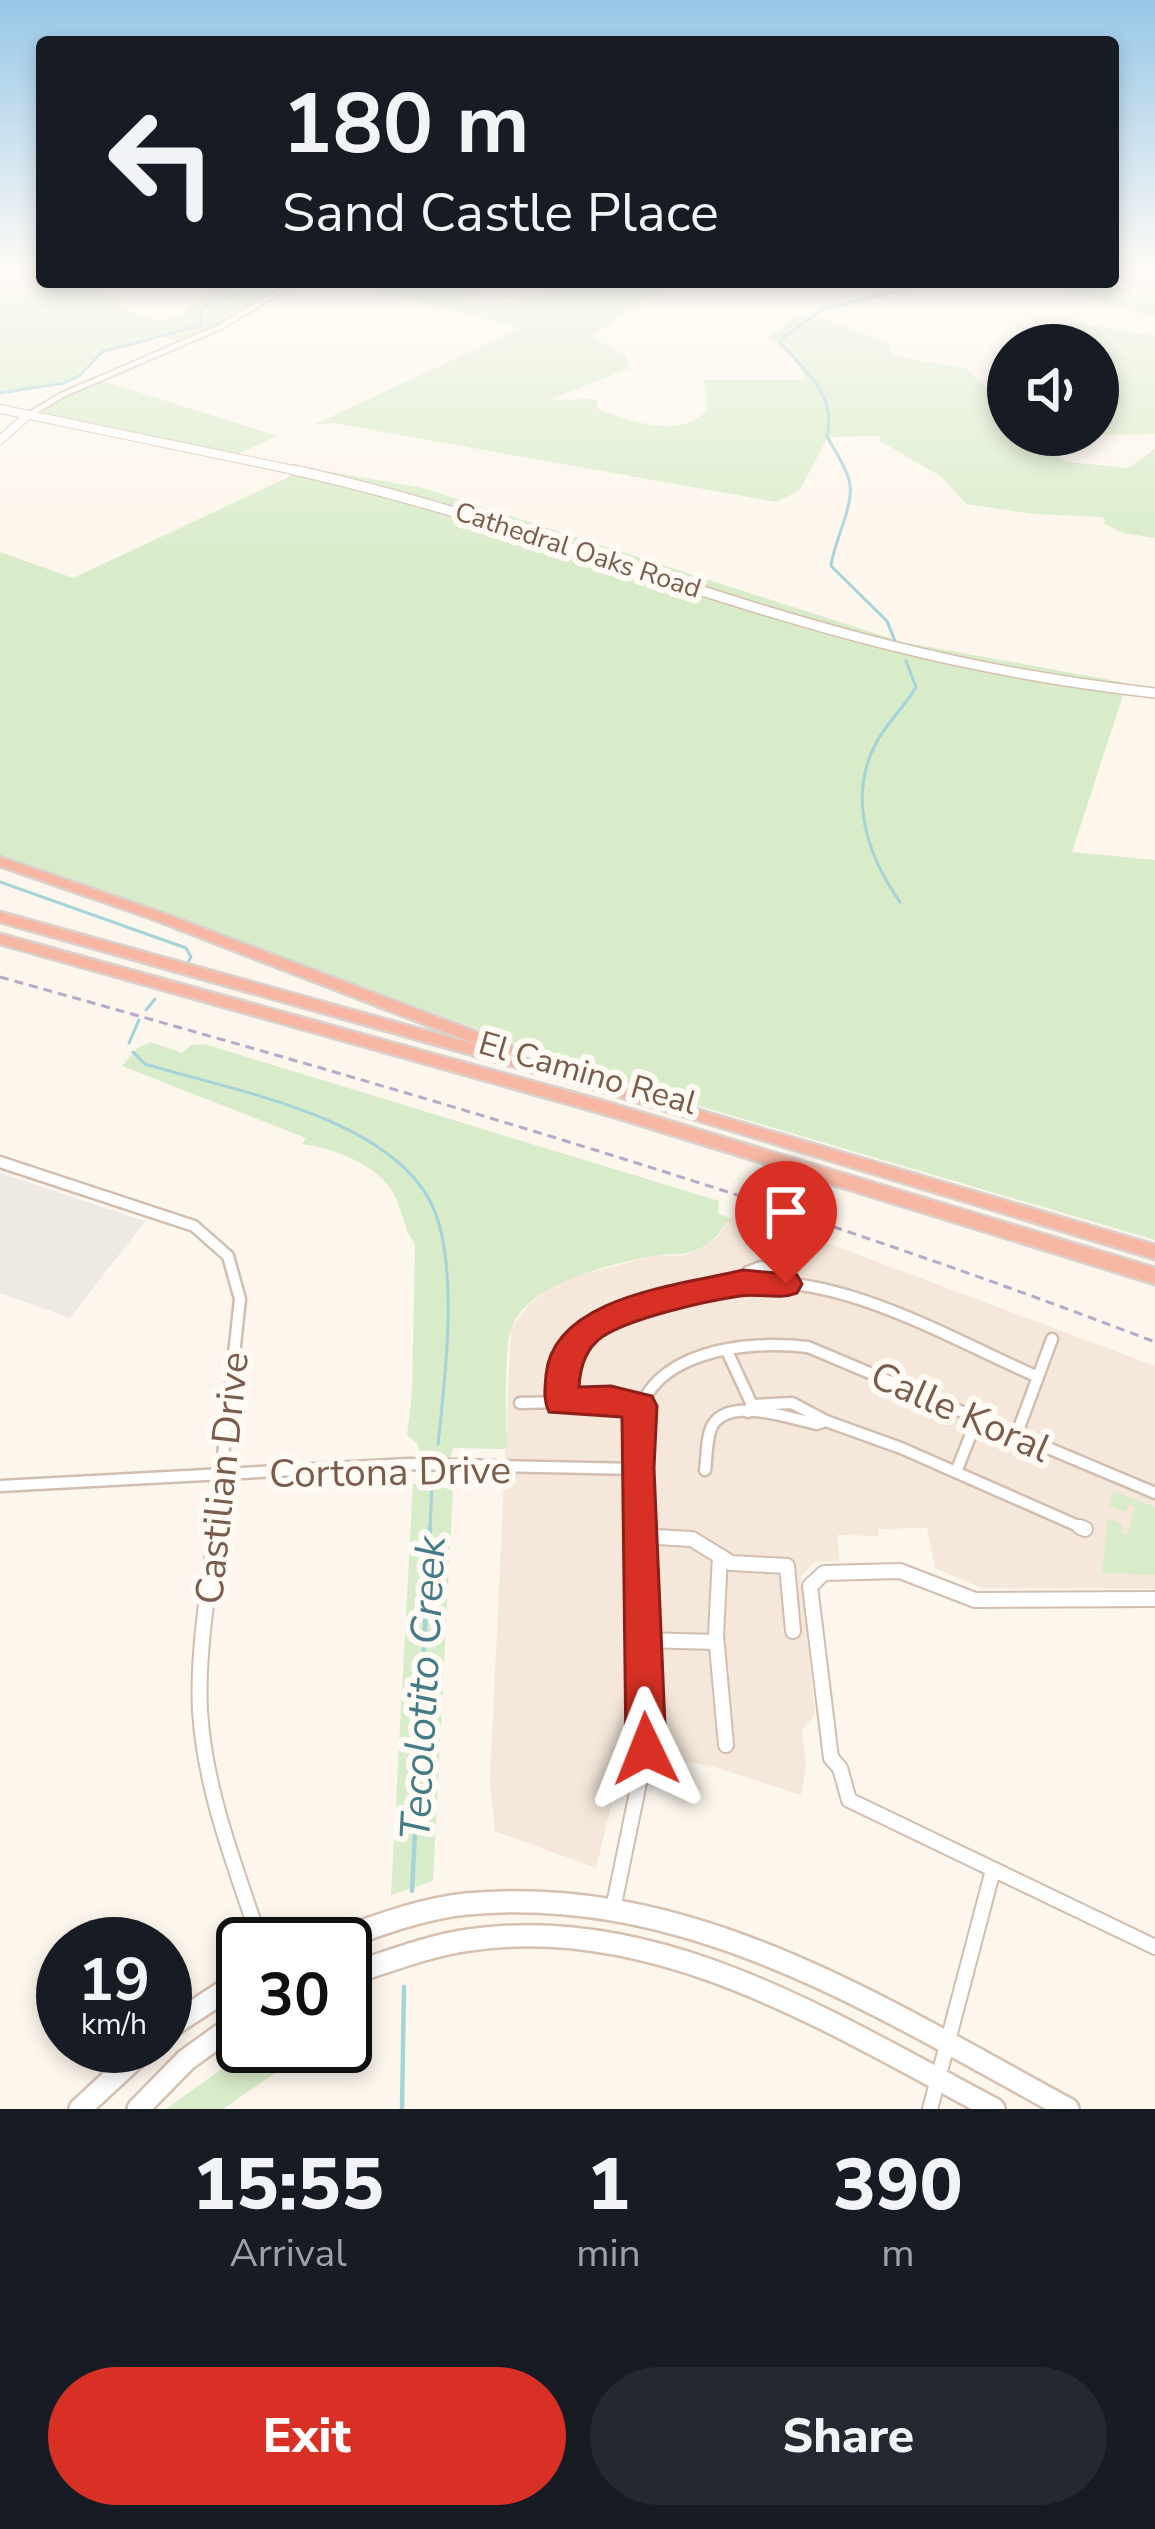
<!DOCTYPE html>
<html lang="en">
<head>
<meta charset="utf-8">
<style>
  :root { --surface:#171b24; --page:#242831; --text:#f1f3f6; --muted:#9ea1a6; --accent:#d93025 }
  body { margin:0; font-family:"Nunito Sans",sans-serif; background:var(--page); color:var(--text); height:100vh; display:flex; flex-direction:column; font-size:45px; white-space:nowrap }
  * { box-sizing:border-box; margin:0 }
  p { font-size:39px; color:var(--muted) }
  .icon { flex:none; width:66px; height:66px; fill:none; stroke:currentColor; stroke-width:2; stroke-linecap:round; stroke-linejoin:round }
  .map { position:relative; height:2109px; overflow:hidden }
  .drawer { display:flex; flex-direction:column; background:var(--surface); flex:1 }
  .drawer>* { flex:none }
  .hud { position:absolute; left:36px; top:36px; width:1083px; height:252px; border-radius:12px; box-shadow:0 6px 18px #0003; background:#171b24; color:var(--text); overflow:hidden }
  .tools { position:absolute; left:987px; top:324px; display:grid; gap:24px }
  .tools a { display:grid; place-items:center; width:132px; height:132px; border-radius:50%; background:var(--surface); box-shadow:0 6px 18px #0003; font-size:60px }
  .speed { position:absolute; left:36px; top:1917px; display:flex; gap:24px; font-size:60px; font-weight:700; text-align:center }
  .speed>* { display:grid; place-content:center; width:156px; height:156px; border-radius:50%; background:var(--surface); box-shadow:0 6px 18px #0003; line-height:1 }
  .speed small { font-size:30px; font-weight:400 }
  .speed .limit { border:6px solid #111; border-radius:18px; background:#fff; color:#111 }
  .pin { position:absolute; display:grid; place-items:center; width:102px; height:102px; color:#fff; margin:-123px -51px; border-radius:50% 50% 50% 0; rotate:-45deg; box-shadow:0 0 12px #0007 }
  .pin .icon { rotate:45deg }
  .me { position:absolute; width:132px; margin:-66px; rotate:358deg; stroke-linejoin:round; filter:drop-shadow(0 0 9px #0008) }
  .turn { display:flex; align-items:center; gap:42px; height:252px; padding:0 48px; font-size:54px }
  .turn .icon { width:156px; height:156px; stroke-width:2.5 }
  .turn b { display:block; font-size:84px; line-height:102px }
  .eta { display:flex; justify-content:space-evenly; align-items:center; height:204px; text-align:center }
  .eta b { font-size:72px; font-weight:800; line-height:84px }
  .cta { display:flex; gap:24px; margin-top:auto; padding:24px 48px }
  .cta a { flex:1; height:138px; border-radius:72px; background:var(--accent); color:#fff; font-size:48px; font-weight:800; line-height:138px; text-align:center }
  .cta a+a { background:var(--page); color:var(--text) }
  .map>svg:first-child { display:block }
</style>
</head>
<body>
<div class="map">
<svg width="1155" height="2109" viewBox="0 0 1155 2109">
  <rect width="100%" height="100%" fill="#fdf6ec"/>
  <!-- residential -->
  <path fill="#f5e8da" d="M 729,1218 L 816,1239 L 1155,1366 L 1155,1589 L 981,1588 L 935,1568 L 927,1528 L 878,1529 L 879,1536 L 837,1535 L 840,1561 L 814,1562 L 801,1577 L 815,1715 L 802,1730 L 806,1766 L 801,1795 L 714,1767 L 625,1750 L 596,1868 L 495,1831 L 490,1781 L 511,1328 L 528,1306 L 558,1281 L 656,1255 L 682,1256 L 699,1250 L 719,1236 Z"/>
  <!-- industrial -->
  <path fill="#efe9e4" d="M 0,1173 L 145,1221 L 70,1318 L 0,1293 Z"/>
  <!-- green -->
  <g fill="#d8ecc9">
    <path d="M 0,268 L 27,268 L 20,277 L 42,268 L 42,282 L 103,282 L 101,293 L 124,303 L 120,308 L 162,321 L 184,314 C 204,281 257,283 291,287 L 190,345 L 157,335 L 142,339 L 96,355 L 72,380 L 0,393 Z"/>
    <path d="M 1155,268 L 1155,318 L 1070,292 L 1062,282 L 1113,282 L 1113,270 Z"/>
    <path d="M 397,282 L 500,282 L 457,297 C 486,318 561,286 596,282 C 621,280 647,282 673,282 L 591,336 L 626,356 L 630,368 L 549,400 L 596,399 L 598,409 C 629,421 683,441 707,409 L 704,380 L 806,380 L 792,357 L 768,338 L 797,316 L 819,317 L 889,343 L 890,353 L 899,357 L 966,368 L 1008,407 L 1008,435 L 1022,435 L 1067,462 L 1128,468 L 1155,449 L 1155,538 L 1123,533 L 1102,523 L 1106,521 L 1102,517 L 1034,514 L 966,504 L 942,477 L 880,441 L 881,436 L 828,437 L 799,491 L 776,502 L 333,423 L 313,425 L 521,328 L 394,296 L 377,297 Z"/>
    <path d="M 1076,323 L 1155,336 L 1155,434 L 1092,435 L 1098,435 L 1098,345 L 1043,345 L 1035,336 L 1049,327 Z"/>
    <path d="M 100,380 L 277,436 L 233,456 L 41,415 L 41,409 Z"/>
    <path d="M 308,468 L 423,488 L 902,642 L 1127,683 L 1072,852 L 1155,860 L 1155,1240 L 628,1085 L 160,911 L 0,857 L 0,552 L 73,578 Z"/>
    <path d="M 151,1042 L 182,1053 L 191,1045 L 204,1044 L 719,1201 L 718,1213 L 729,1218 C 721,1233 712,1243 697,1250 C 683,1257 670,1252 653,1256 C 611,1264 527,1283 511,1329 C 503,1353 507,1421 506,1449 L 453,1448 L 449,1462 L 422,1460 L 417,1443 L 407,1435 L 412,1394 L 415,1245 C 403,1228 403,1211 393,1193 C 378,1164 332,1148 302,1144 L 306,1138 L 122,1066 L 137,1048 Z"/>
    <path d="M 413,1484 L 453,1489 L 433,1881 L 391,1895 Z"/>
    <path d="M 1113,1491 L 1155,1507 L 1155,1575 L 1102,1573 L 1108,1518 L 1123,1525 L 1122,1532 L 1127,1535 L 1135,1507 L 1129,1504 L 1126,1512 L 1109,1506 Z"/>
    <path d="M 254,2046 L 278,2046 L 285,2066 L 223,2109 L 166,2109 Z"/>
  </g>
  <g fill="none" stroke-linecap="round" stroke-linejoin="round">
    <!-- stream-far1 -->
    <g stroke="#a5d3da" stroke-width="3">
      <path d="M 0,393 L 64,383 L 79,376 L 102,352 L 201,325 L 201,309 L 267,282"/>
      <path d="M 895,641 L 887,621 L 831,566 C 834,540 856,503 849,480 C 845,465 834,450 827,436 C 837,394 805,371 779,341 L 823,309 L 908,289"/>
      <path d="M 0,882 L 186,948 L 191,957 L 187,964"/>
      <path d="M 900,902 C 867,855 847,796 877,741 C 888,722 905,706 916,687 L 906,661"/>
      <path d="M 146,1010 L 155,999"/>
      <path d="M 129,1043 L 139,1020"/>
      <path d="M 133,1052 L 145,1064 C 230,1090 382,1115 429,1199 C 461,1257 445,1379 438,1444"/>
      <path d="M 430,1530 L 432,1484"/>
    </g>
    <!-- stream -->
    <g stroke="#a5d3da" stroke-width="4.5">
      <path d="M 412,1891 L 430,1527"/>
      <path d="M 402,2109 L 404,1987"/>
    </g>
    <!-- minor-far2 casing -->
    <g stroke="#d1beb0" stroke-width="8">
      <path id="minor-far2" d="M 27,416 L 62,395 L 220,327 L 296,282"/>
    </g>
    <!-- minor-far1 casing -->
    <g stroke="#d1beb0" stroke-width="15">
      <g id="minor-far1">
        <path d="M 0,1162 L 194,1226 L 228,1256 L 240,1299 L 215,1530"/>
        <path d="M 743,1283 L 748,1272 L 761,1267 L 777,1273 L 786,1284"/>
        <path d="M 727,1351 L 752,1405"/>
        <path d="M 520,1403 L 561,1402"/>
        <path d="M 640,1406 L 561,1402 C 562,1346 592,1323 643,1308 C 675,1299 708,1286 742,1283 C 843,1273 948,1338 1038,1377"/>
        <path d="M 826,1421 L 901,1448 L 1085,1529"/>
        <path d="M 1016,1436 L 1052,1339"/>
        <path d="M 705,1470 C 707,1457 706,1433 714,1423 C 734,1397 791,1419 817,1424 L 826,1421 L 792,1403 L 752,1405 L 748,1412"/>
        <path d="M 956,1472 L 977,1419"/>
        <path d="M 0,1486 L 409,1464 L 636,1469"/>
        <path d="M 639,1530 C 638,1497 632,1459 636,1426 C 646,1349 749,1340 808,1347 L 1155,1493"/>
      </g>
    </g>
    <!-- minor casing -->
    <g stroke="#d1beb0" stroke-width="18">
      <g id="minor">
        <path d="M 216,1527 C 209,1587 197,1651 200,1711 C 205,1792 236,1868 261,1944"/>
        <path d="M 1080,1527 L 1085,1529"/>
        <path d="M 639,1536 L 692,1539 L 731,1563 L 787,1566 L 793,1631"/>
        <path d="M 720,1556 L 716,1635 L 726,1745"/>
        <path d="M 1155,1599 L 975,1600 L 900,1571 L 824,1573 L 810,1586 L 831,1758 L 840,1768 L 849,1800 L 1155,1947"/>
        <path d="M 643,1640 L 716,1642"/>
        <path d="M 614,1904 L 646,1749 L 639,1527"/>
        <path d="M 930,2109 L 993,1870"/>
      </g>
    </g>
    <!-- secondary-far2 casing -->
    <g stroke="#d6c0b0" stroke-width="10">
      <g id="secondary-far2">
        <path d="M 0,409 L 308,473"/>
        <path d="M 0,440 L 27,416"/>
      </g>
    </g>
    <!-- secondary-far1 casing -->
    <g stroke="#d6c0b0" stroke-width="12">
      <path id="secondary-far1" d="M 294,470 C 498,515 691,596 893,646 C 980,668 1066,683 1155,693"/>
    </g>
    <!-- secondary casing -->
    <g stroke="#d6c0b0" stroke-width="26">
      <g id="secondary">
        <path d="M 326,1944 C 371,1928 418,1909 466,1904 C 689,1883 880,2007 1068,2109"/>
        <path d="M 345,1975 C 386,1963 426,1946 469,1940 C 659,1912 834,2025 994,2109"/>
        <path d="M 165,2030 L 243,1979"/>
        <path d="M 80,2109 L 148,2046"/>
        <path d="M 138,2109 L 186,2060 L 243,2019"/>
      </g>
    </g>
    <!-- motorway casing -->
    <g stroke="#dad1cd" stroke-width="5">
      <g id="motorway">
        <path d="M 0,857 L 160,912 L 511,1045 L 513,1049 L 509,1054 L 1155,1245 L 1155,1259 L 604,1092 L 0,922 L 0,912 L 481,1046 L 150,918 L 0,866 Z"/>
        <path d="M 0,934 L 603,1101 L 1155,1268 L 1155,1284 L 601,1113 L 0,944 Z"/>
      </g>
    </g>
    <!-- minor-far2 -->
    <use href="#minor-far2" stroke="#fff" stroke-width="4.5"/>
    <!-- minor-far1 -->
    <use href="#minor-far1" stroke="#fff" stroke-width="10"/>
    <!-- minor -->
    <use href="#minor" stroke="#fff" stroke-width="14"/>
    <!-- secondary-far2 -->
    <use href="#secondary-far2" stroke="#fff" stroke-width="8"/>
    <!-- secondary-far1 -->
    <use href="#secondary-far1" stroke="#fff" stroke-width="9"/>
    <!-- secondary -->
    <use href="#secondary" stroke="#fff" stroke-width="21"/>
    <!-- motorway -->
    <use href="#motorway" fill="#f7b7a3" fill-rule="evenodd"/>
    <!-- rail -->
    <path stroke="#b9a8c9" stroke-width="3" stroke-dasharray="9 6" stroke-linecap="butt" d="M 0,977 C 390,1086 777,1197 1155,1342"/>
  </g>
  <!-- sky -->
  <linearGradient id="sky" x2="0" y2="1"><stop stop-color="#97c7e8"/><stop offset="0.48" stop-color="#fefbf6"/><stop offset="1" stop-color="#fefbf6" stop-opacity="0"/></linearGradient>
  <rect width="1155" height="563" fill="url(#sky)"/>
  <!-- route -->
  <path fill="#d93025" stroke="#8d1f18" stroke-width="3" d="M 743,1270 L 797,1275 L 802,1284 L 797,1293 C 778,1300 760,1293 740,1296 C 706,1301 630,1318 602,1337 C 585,1349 580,1368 579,1387 L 611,1386 L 652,1396 L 657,1406 L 654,1468 L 666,1749 L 660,1763 L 646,1769 L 632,1763 L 626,1749 L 622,1417 L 549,1412 C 543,1399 545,1389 546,1375 C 553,1296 682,1285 743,1270 Z"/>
  <g text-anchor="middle" stroke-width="12" stroke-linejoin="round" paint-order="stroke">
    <!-- far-street labels -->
    <g font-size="27" fill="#7a5c4d" stroke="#fffaf3">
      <text transform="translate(578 550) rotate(18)" y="9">Cathedral Oaks Road</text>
    </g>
    <!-- street labels -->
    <g font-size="33" fill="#7a5c4d" stroke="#fffaf3">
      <text transform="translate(588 1072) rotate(16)" y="12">El Camino Real</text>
    </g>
    <!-- near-street labels -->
    <g font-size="39" fill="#7a5c4d" stroke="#fffaf3">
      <text transform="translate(961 1411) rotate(24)" y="14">Calle Koral</text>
      <text transform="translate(390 1471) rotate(-1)" y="14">Cortona Drive</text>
      <text transform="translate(221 1478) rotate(-84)" y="14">Castilian Drive</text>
    </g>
    <!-- near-water labels -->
    <g font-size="42" font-style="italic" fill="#437c86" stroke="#fffaf3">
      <text transform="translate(422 1688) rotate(-87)" y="15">Tecolotito Creek</text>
    </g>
  </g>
</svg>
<div class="tools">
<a><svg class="icon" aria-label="sound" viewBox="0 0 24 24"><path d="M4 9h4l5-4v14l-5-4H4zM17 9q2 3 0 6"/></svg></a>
</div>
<div class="speed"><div>19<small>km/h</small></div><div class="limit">30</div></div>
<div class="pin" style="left:786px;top:1284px;background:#d93025"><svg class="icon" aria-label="arrive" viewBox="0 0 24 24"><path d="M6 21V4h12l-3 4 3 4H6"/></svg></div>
<svg class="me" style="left:646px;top:1749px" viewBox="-20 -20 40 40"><path d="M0-17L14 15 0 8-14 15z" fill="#d93025" stroke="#fff" stroke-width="4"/></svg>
<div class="hud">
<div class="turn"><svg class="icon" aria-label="left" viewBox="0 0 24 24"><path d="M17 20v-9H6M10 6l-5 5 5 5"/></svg><div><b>180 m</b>Sand Castle Place</div></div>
</div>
</div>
<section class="drawer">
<div class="eta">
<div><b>15:55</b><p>Arrival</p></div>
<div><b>1</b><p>min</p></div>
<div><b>390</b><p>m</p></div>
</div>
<div class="cta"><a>Exit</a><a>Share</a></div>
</section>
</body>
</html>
